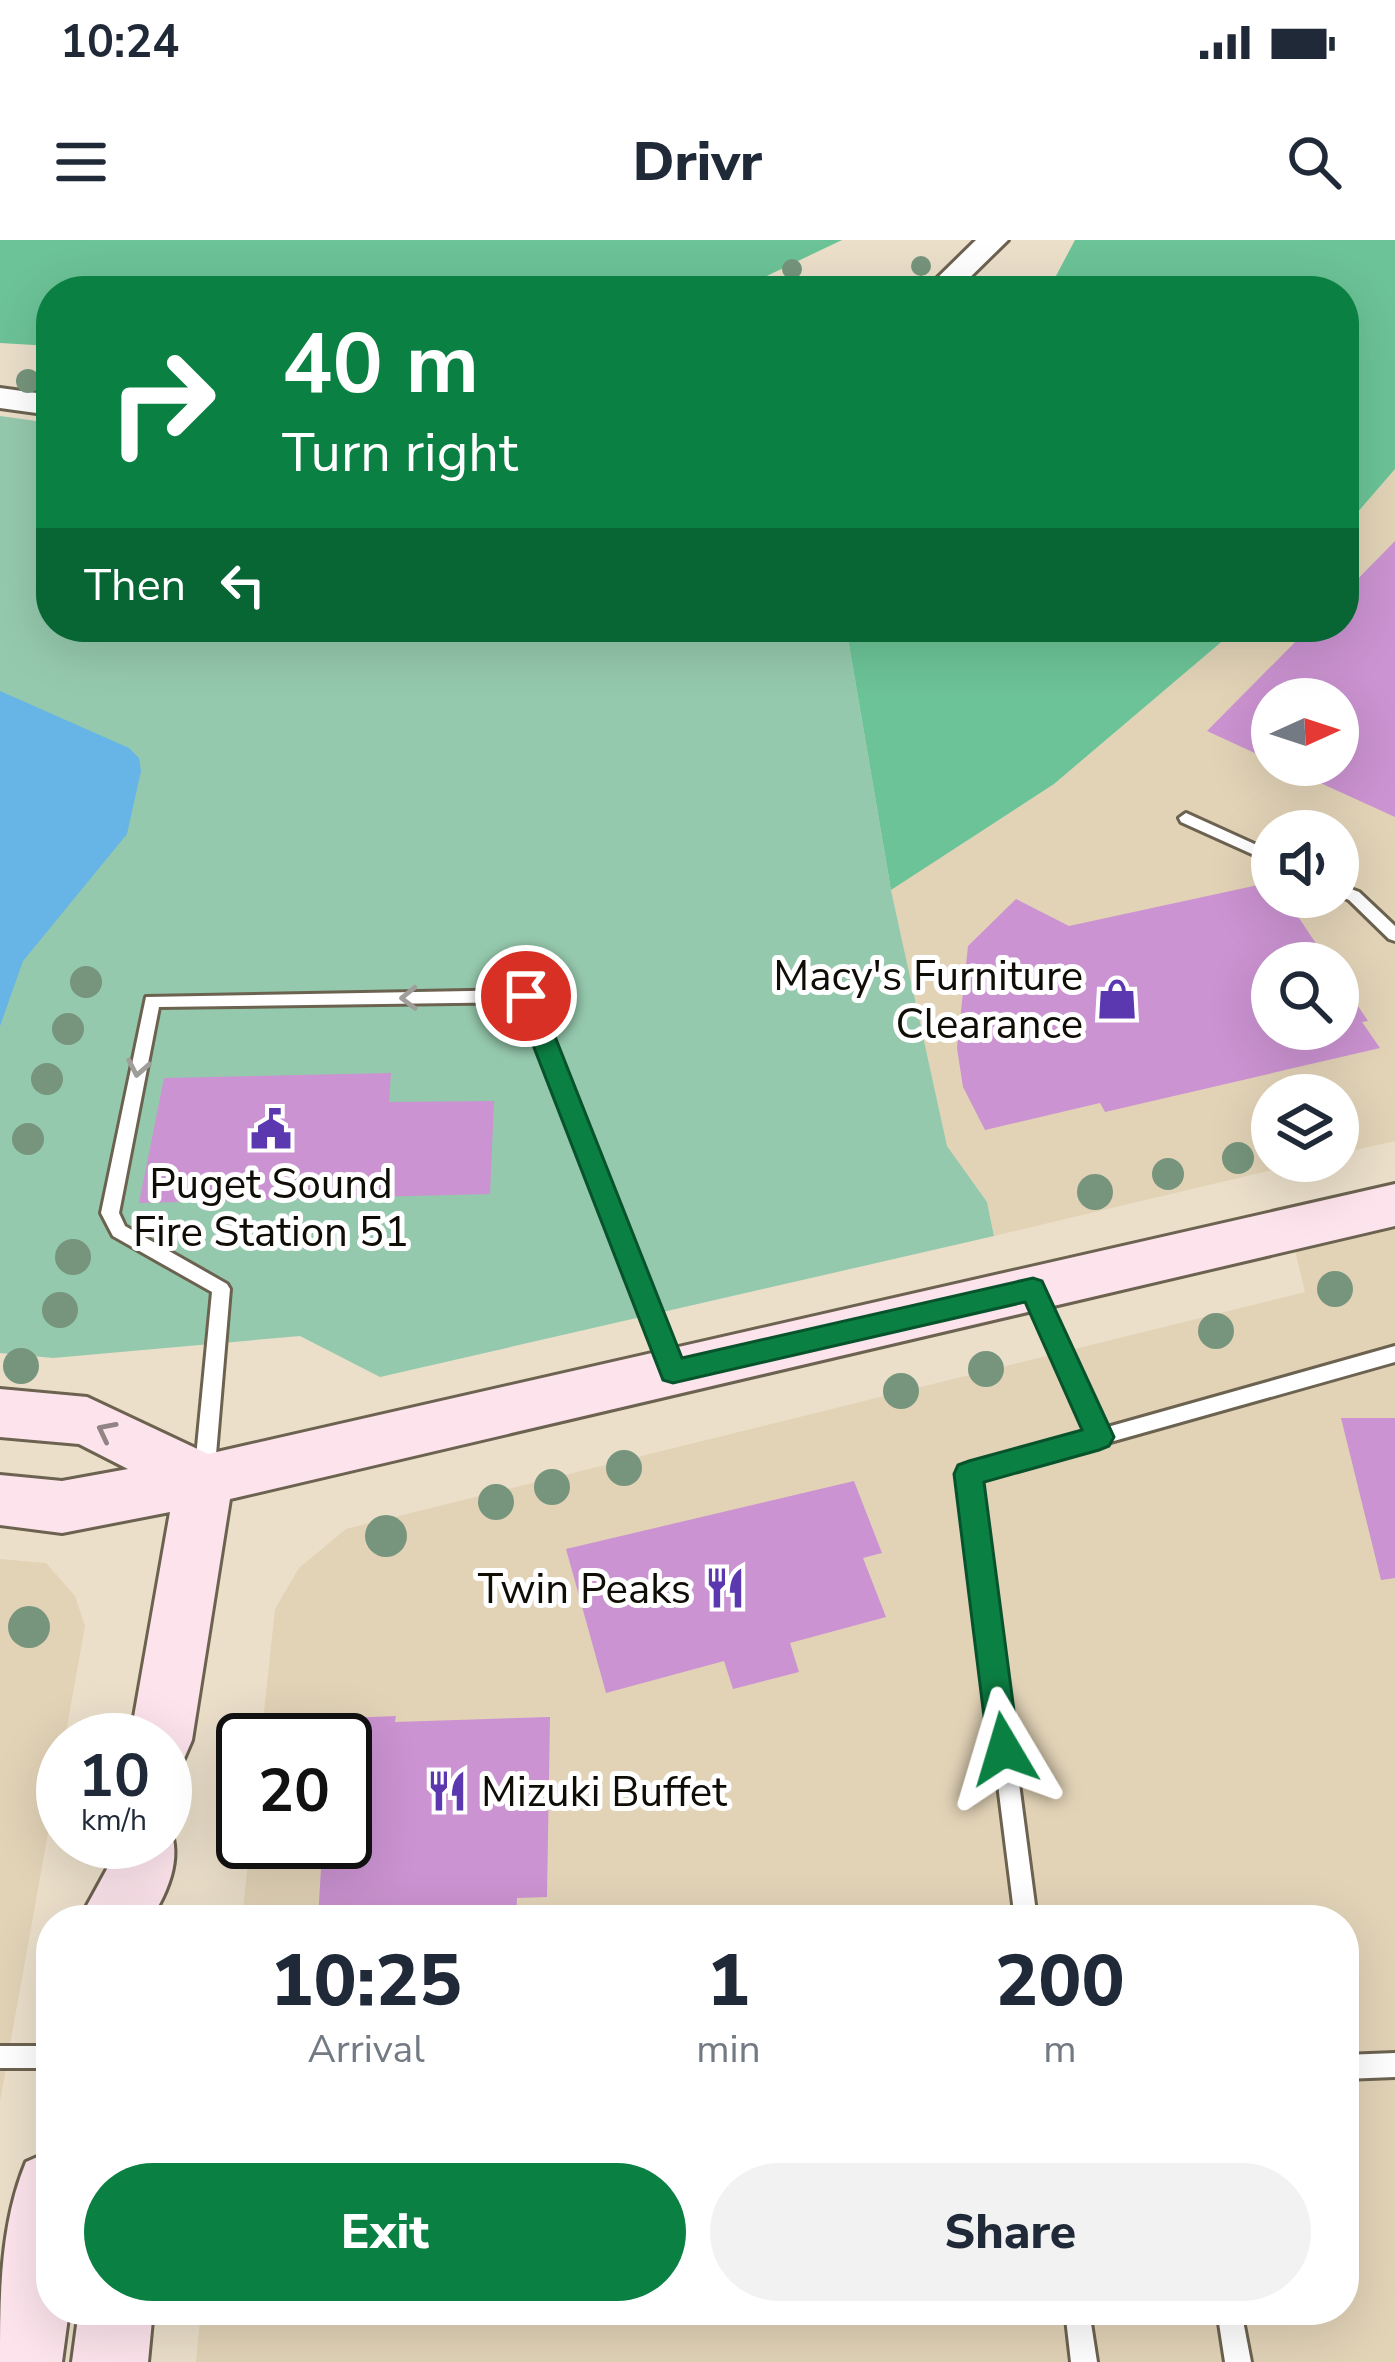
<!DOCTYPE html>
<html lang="en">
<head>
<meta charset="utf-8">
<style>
  :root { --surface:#fff; --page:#f2f2f3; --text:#1f2937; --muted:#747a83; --accent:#0b8043 }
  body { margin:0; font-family:"Nunito Sans",sans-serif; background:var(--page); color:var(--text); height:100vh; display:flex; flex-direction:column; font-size:45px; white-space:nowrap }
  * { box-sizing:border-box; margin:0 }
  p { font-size:39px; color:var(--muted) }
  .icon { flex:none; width:66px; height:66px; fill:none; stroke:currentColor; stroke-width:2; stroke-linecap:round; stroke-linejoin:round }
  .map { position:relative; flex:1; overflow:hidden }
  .drawer { position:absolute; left:36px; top:1665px; width:1323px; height:420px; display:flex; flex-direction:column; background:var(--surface); border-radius:48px; box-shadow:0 12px 48px #0002 }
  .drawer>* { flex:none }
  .hud { position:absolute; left:36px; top:36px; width:1323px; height:366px; border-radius:48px; box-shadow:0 12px 48px #0002; background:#0b8043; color:#fff; overflow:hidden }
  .needle { width:78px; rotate:87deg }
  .buttons { position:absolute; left:1251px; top:438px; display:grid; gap:24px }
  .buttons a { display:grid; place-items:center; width:108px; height:108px; border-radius:50%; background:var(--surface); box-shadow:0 12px 48px #0002; font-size:60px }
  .speed { position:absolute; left:36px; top:1473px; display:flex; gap:24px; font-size:60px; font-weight:700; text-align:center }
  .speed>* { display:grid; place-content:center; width:156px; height:156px; border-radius:50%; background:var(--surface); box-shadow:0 12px 48px #0002; line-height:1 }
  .speed small { font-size:30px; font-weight:400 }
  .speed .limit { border:6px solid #111; border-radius:18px; background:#fff; color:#111 }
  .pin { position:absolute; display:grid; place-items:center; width:102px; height:102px; color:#fff; margin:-51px; border:6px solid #fff; border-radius:50%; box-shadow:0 3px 12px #0007 }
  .me { position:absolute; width:132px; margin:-66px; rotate:353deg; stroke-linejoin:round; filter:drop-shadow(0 0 9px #0008) }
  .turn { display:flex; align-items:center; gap:42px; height:252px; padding:0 48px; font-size:54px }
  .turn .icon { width:156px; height:156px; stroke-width:2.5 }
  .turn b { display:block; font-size:84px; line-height:102px }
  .then { display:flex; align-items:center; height:114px; padding:0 48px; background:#0003; gap:24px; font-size:45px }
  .eta { display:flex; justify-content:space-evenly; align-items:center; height:204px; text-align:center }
  .eta b { font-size:72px; font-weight:800; line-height:84px }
  .primary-button { display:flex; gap:24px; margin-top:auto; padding:24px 48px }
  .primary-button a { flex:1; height:138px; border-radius:72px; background:var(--accent); color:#fff; font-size:48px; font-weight:800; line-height:138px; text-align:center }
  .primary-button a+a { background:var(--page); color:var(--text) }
  .status { display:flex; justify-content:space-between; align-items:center; height:84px; padding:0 60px; background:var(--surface); direction:ltr }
  .status svg { height:33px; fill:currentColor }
  header { display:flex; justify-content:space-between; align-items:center; height:156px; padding:0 48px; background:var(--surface); font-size:54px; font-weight:800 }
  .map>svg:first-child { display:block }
</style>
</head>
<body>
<div class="status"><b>10:24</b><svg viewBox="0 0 49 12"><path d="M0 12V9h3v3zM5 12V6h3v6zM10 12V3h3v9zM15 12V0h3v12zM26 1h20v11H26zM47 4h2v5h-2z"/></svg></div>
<header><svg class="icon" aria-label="menu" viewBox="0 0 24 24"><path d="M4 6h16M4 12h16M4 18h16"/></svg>Drivr<svg class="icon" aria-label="search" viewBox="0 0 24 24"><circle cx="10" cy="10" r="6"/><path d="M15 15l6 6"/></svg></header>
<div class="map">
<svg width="1395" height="2122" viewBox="0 0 1395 2122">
  <rect width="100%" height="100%" fill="#ebdfca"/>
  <!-- built -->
  <g fill="#e2d3b7" fill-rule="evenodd">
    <path d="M 1395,229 L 1395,901 L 1338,914 L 1338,855 L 1272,855 L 1272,921 L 1310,921 L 994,996 L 987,962 L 947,907 L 891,650 L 1054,544 L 1239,387 L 1344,387 L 1344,288 ZM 1272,459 L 1338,459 L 1338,525 L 1272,525 ZM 1272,591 L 1338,591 L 1338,657 L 1272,657 ZM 1272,723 L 1338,723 L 1338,789 L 1272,789 Z"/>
    <path d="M 1395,963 L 1395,2122 L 196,2122 L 201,2070 L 1344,2070 L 1344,1680 L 242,1680 L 250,1602 L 345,1602 L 345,1500 L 261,1500 L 275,1369 L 299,1328 L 346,1289 L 1305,1052 L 1290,989 Z"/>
    <path d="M 0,1319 L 46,1323 L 75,1356 L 85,1386 L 0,1861 Z"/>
  </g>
  <!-- green -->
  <path fill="#95c9ad" d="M 0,176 L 51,183 L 51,387 L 846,387 L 891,650 L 947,906 L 987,962 L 994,996 L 380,1137 L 300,1096 L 53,1118 L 0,1113 Z"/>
  <!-- forest -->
  <g fill="#6cc397">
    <path d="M 0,0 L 842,0 L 735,51 L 51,51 L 51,106 L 0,103 Z"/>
    <path d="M 1075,0 L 1395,0 L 1395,229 L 1344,288 L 1344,51 L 1048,51 Z"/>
    <path d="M 846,387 L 1239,387 L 1054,544 L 891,650 Z"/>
  </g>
  <!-- water -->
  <path fill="#67b4e7" d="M 0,451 L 129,508 L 139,518 L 141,531 L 127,594 L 23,721 L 0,786 Z"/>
  <!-- building -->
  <g fill="#cb93d1">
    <path d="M 1395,301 L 1395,577 L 1281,525 L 1338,525 L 1338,459 L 1272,459 L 1272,521 L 1207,491 L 1310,387 L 1344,387 L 1344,353 Z"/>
    <path d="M 1272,642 L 1272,657 L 1285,657 L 1329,723 L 1272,723 L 1272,789 L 1338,789 L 1338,736 L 1368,781 L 1362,782 L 1380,808 L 1105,872 L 1100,863 L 985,890 L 963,847 L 957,808 L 968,706 L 1016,659 L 1069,686 Z"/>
    <path d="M 391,833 L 389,862 L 494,861 L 490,954 L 139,963 L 164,838 Z"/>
    <path d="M 1341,1178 L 1395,1178 L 1395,1338 L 1381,1340 Z"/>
    <path d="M 854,1241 L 882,1313 L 863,1318 L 886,1377 L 790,1403 L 799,1432 L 733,1449 L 724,1421 L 606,1453 L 566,1309 Z"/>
    <path d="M 396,1476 L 395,1482 L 550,1477 L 547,1657 L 517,1658 L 516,1680 L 318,1680 L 321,1628 L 334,1627 L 336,1602 L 345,1602 L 345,1478 Z"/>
  </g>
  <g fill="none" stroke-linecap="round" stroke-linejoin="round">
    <!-- service casing -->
    <g stroke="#6c6250" stroke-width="6">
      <g id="service">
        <path d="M 1186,573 L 1272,612 L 1272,623 L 1181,582 L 1179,578 Z"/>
        <path d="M 1338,644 L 1359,652 L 1395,686 L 1395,701 L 1389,699 L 1349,660 L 1338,655 Z"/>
        <path d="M 526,750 L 534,756 L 682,1132 L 680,1137 L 673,1140 L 666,1137 L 664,1132 L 520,762 L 159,767 L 119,973 L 125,986 L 227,1044 L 230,1049 L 214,1238 L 211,1244 L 204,1246 L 197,1244 L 194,1238 L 212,1052 L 113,996 L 101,973 L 146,757 Z"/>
        <path d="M 1033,1042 L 1039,1044 L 1042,1049 L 1104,1188 L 1395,1106 L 1395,1122 L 979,1239 L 1037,1680 L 1015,1680 L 959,1234 L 962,1228 L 1088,1192 L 1024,1049 L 1027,1044 Z"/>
        <rect x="0" y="1806" width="51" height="22"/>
        <path d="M 1395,1813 L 1395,1837 L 1344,1839 L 1344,1815 Z"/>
        <path d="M 1065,2070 L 1089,2070 L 1097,2122 L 1071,2122 Z"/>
        <path d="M 1217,2070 L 1241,2070 L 1251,2122 L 1225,2122 Z"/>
      </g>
    </g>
    <!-- tertiary casing -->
    <g stroke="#6c6250" stroke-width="6">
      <g id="tertiary">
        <path d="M 976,0 L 1008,0 L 956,51 L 924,51 Z"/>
        <path d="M 0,148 L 51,155 L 51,175 L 0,168 Z"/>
      </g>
    </g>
    <!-- secondary casing -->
    <g stroke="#6c6250" stroke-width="6">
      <g id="secondary">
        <path d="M 1395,944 L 1395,986 L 230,1259 L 192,1500 L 183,1521 L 165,1528 L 165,1500 L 130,1500 L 170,1272 L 62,1293 L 0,1285 L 0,1235 L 62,1241 L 128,1229 L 79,1204 L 0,1197 L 0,1149 L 87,1157 L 208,1214 Z"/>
        <path d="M 165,1579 C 185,1611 170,1649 150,1680 L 79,1680 L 107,1629 L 112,1602 L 165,1602 Z"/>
        <path d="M 51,1911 L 51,2070 L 69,2070 L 62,2122 L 0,2122 C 0,2055 0,1985 26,1922 Z"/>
        <path d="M 79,2070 L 153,2070 L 148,2122 L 72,2122 Z"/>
      </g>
    </g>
    <!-- service -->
    <use href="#service" fill="#fff" fill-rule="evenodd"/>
    <!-- tertiary -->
    <use href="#tertiary" fill="#fff" fill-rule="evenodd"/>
    <!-- secondary -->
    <use href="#secondary" fill="#fde4ec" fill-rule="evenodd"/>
  </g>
  <!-- trees -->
  <g fill="#76957c">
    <circle cx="921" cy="26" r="10"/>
    <circle cx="792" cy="29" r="10"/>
    <circle cx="28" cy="141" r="12"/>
    <circle cx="86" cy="742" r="16"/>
    <circle cx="68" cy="789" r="16"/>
    <circle cx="47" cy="839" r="16"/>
    <circle cx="28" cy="899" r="16"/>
    <circle cx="1238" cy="918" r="16"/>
    <circle cx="1168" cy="934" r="16"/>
    <circle cx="1095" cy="952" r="18"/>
    <circle cx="73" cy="1017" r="18"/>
    <circle cx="1335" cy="1049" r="18"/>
    <circle cx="60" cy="1070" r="18"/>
    <circle cx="1216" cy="1091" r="18"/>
    <circle cx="21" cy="1126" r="18"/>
    <circle cx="986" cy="1129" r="18"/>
    <circle cx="901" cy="1151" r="18"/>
    <circle cx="624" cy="1228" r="18"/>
    <circle cx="552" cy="1247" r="18"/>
    <circle cx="496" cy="1262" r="18"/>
    <circle cx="386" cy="1296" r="21"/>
    <circle cx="29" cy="1387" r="21"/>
  </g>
  <!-- one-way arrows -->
  <defs><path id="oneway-chevron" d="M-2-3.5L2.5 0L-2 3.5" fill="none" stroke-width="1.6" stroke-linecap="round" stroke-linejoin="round" transform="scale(3)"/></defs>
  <g stroke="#9f9e9b">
    <use href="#oneway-chevron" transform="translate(409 758) rotate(179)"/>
    <use href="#oneway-chevron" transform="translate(138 828) rotate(101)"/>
  </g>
  <use stroke="#928384" href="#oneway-chevron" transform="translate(106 1191) rotate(-153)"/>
  <!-- route -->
  <path fill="#0b8043" stroke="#07532c" stroke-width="3" d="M 526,747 L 539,756 L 682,1118 L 1033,1038 L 1042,1041 L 1114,1197 L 1109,1206 L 1099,1210 L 984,1242 L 1019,1509 L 1015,1520 L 1004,1524 L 992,1520 L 988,1509 L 954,1234 L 958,1225 L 969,1221 L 1082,1190 L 1025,1062 L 673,1143 L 663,1140 L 514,756 Z"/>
  <!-- icons -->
  <defs>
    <g id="shop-bare" transform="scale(3.24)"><path d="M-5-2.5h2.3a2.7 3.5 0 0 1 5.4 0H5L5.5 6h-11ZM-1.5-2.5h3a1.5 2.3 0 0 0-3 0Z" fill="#5b38b0" stroke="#fff" stroke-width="2.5" paint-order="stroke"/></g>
    <g id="civic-bare" transform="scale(3.24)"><path d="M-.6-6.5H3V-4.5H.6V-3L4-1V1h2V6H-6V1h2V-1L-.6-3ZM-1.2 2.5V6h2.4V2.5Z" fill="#5b38b0" stroke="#fff" stroke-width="2.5" paint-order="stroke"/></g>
    <g id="restaurant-bare" transform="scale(3.24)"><path d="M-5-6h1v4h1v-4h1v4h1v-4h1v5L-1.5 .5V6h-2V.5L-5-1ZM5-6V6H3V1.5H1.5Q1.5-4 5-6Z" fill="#5b38b0" stroke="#fff" stroke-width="2.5" paint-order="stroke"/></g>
  </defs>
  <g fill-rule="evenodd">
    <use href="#shop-bare" x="1117" y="759"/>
    <use href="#civic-bare" x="271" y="889"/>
    <use href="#restaurant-bare" x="725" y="1348"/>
    <use href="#restaurant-bare" x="447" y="1551"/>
  </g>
  <g text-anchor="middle" stroke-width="10" stroke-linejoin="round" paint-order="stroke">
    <!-- poi labels -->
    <g font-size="42" fill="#100c06" stroke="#fff" text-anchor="end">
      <text x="1083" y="750">Macy's Furniture<tspan x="1083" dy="48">Clearance</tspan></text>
      <text x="271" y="958" text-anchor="middle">Puget Sound<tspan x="271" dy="48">Fire Station 51</tspan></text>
      <text x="691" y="1363">Twin Peaks</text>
      <text x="481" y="1566" text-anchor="start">Mizuki Buffet</text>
    </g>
  </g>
</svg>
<div class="buttons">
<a><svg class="needle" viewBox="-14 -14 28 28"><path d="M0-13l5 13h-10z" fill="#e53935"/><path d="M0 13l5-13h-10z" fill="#747a83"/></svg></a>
<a><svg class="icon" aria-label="sound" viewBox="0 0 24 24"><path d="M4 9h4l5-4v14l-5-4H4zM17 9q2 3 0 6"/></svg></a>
<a><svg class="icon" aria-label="search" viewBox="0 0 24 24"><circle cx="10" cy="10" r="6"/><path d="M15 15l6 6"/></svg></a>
<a><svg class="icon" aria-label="layers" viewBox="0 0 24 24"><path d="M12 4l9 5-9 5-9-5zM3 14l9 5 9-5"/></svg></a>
</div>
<div class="speed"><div>10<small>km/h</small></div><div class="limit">20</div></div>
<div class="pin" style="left:526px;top:756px;background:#d93025"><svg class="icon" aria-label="arrive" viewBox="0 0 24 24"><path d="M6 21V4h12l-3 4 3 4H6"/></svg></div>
<svg class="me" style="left:1004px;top:1509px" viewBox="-20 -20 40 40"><path d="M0-17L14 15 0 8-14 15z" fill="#0b8043" stroke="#fff" stroke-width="4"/></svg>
<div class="hud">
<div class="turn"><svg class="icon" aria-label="right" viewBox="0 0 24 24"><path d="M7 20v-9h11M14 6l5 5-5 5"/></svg><div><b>40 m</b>Turn right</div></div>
<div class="then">Then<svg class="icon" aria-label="left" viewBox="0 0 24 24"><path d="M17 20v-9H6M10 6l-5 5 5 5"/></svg></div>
</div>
<section class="drawer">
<div class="eta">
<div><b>10:25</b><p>Arrival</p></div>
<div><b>1</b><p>min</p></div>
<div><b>200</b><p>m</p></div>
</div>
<div class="primary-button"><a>Exit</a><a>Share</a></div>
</section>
</div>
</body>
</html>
